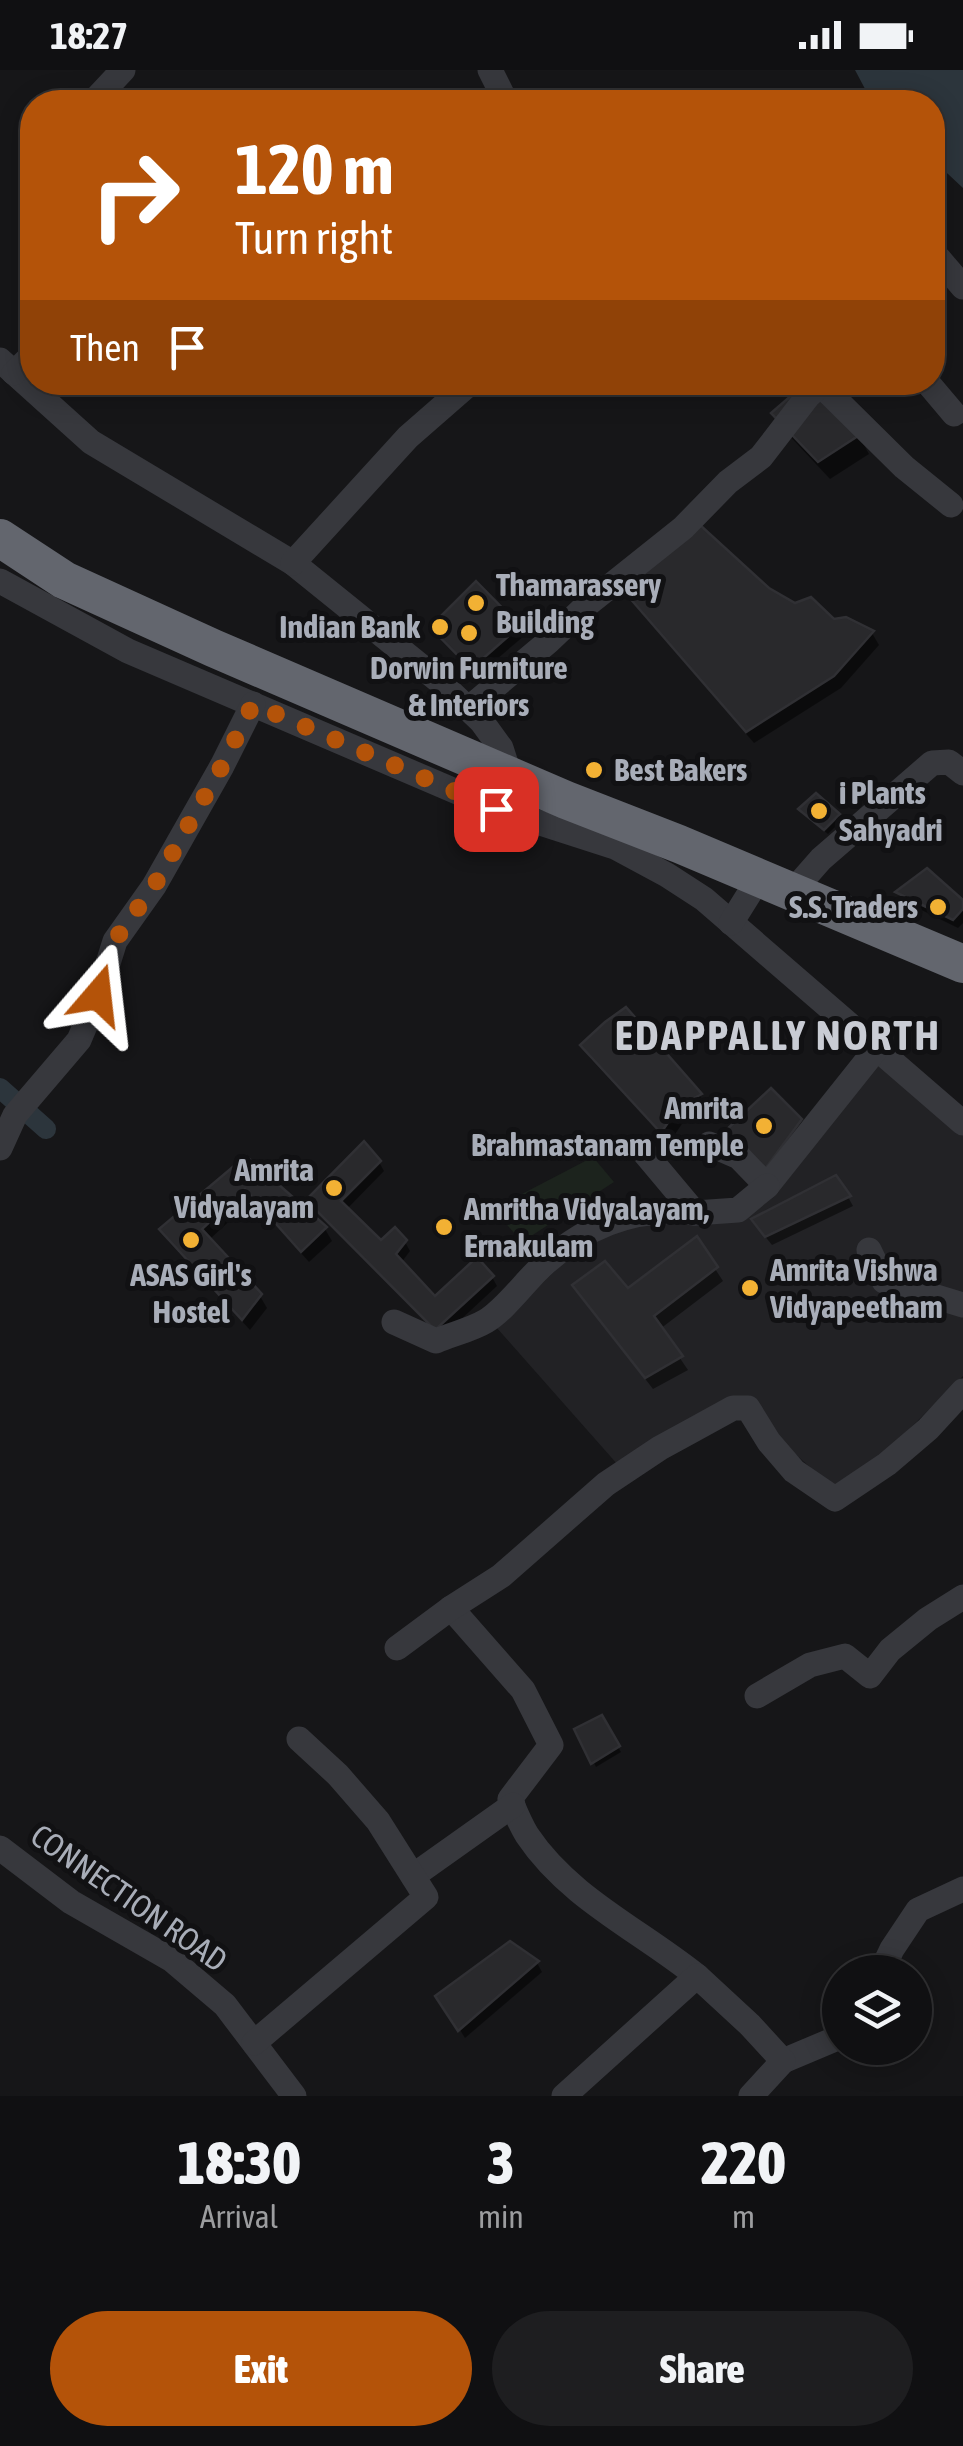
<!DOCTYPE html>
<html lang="en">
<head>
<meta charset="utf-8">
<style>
  :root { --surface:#101012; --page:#1e1e20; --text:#f1f3f6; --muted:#9c9d9f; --line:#303032; --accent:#b45309 }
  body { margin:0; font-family:"Asap Condensed",sans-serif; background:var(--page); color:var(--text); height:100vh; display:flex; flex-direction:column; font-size:38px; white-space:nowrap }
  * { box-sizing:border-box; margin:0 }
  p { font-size:32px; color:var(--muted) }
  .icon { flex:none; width:55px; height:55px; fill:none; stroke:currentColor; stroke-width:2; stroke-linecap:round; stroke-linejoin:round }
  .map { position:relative; height:2026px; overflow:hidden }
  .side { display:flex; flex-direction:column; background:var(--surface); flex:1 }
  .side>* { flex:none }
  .banner { position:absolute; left:20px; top:20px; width:925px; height:305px; border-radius:40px; box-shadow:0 5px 25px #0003,0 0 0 2px var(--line); background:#b45309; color:#fff; overflow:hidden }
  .fabs { position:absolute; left:822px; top:1885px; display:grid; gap:20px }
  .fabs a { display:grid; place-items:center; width:110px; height:110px; border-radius:50%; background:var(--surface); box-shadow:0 5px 25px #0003,0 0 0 2px var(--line); font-size:50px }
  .pin { position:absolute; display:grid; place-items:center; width:85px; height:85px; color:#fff; margin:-42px; border-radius:20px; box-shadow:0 5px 15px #0006 }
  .me { position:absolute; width:110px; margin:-55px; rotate:17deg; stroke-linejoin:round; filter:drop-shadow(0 0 8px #0008) }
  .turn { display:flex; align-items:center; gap:35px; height:210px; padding:0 50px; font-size:45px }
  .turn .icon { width:130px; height:130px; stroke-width:2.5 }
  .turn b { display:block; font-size:70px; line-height:85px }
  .then { display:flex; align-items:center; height:95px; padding:0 50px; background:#0003; gap:20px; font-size:38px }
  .eta { display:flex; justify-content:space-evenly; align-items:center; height:170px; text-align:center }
  .eta b { font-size:60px; font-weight:800; line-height:70px }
  .cta { display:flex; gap:20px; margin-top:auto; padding:20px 50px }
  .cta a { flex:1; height:115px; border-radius:60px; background:var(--accent); color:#fff; font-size:40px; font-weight:800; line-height:115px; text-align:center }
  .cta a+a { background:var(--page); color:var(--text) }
  .status { display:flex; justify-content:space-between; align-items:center; height:70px; padding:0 50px; background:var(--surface); direction:ltr }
  .status svg { height:28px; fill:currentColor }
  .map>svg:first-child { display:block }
</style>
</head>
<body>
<div class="status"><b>18:27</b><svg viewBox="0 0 49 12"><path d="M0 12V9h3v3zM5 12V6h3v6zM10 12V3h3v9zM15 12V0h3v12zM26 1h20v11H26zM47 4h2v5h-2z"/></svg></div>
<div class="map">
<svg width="963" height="2026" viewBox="0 0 963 2026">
  <rect width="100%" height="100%" fill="#161618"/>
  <!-- built -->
  <path fill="#222225" d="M 877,989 L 963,1064 L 963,1306 L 877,1391 L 836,1420 L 778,1369 L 755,1328 L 717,1337 L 618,1395 L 496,1257 L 577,1180 L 623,1154 L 742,1145 Z"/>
  <!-- green -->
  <path fill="#1c231d" d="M 593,1087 L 614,1112 L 522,1172 L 493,1139 Z"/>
  <!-- water -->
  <path fill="#2c353c" d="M 855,0 L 963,0 L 963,118 L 933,90 L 932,32 L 872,32 Z"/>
  <!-- shadow -->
  <g fill="#0007">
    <path d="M 785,361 L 859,366 L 869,384 L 830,409 Z"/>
    <path d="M 624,519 L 768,520 L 833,552 L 845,550 L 872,563 L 879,575 L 841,618 L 754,673 L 631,531 Z"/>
    <path d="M 433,557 L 518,557 L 524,566 L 477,606 L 438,566 Z"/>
    <path d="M 801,740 L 838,745 L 841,751 L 828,764 L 804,745 Z"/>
    <path d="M 898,823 L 963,833 L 963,853 L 958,858 L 903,831 Z"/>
    <path d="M 625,941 L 700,1026 L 706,1037 L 686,1048 L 669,1073 L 590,988 L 583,976 Z"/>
    <path d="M 246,1089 L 325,1159 L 332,1171 L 309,1192 L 253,1129 L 209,1170 L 260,1226 L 267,1238 L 250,1260 L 169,1172 L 162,1159 Z"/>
    <path d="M 379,1092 L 384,1101 L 346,1140 L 381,1174 L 405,1172 L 410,1181 L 401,1193 L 435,1230 L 492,1207 L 497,1216 L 442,1267 L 314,1139 L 309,1130 Z"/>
    <path d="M 848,1127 L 853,1136 L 772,1175 L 759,1159 Z"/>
    <path d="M 696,1170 L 723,1211 L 660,1259 L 688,1300 L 653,1319 L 583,1228 L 627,1221 Z"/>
    <path d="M 601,1648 L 621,1682 L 596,1697 L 578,1660 Z"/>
    <path d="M 510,1874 L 537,1893 L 542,1902 L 465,1968 L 439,1926 Z"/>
  </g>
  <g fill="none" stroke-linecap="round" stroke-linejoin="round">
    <!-- canal -->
    <path stroke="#2c353c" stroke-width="20" d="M 0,1018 L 46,1059"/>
  </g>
  <!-- building -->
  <g fill="#29292c" stroke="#303034" stroke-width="2.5">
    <path d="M 807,312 L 861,364 L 818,392 L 771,343 Z"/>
    <path d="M 700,455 L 769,518 L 795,533 L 811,527 L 834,549 L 846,547 L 874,561 L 834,606 L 746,662 L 621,518 Z"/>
    <path d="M 476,511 L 520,556 L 471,599 L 430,557 Z"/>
    <path d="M 816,723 L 840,744 L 824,760 L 798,739 Z"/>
    <path d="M 927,798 L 963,830 L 963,839 L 953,850 L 895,822 Z"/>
    <path d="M 626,937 L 702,1024 L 679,1036 L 661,1063 L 580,975 L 605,952 Z"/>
    <path d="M 771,1018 L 802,1049 L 765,1099 L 723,1063 Z"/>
    <path d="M 364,1071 L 381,1091 L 341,1131 L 381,1170 L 395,1157 L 407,1170 L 396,1184 L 435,1226 L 477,1187 L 494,1206 L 435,1260 L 306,1130 Z"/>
    <path d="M 246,1086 L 327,1157 L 301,1182 L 245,1119 L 202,1159 L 262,1224 L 242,1250 L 159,1159 Z"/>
    <path d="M 836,1105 L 851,1126 L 765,1167 L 751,1149 Z"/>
    <path d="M 697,1166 L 718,1197 L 654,1246 L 683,1286 L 645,1308 L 572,1215 L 605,1191 L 628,1218 Z"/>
    <path d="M 602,1645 L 620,1676 L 591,1694 L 574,1659 Z"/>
    <path d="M 510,1871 L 539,1891 L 458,1961 L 435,1926 Z"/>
  </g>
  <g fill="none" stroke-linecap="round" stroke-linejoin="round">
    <!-- minor -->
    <g stroke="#37383d" stroke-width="25">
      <path d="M 490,0 L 506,32"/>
      <path d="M 93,32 L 123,0"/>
      <path d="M 932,195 L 939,189 L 963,217"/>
      <path d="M 0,290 L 91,372 L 293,493 L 438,610 L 482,652 L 501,678 L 510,706"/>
      <path d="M 14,303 L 32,285"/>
      <path d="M 927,312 L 954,344"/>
      <path d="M 821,315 L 904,397 L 951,435"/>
      <path d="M 293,493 L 408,367 L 471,312"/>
      <path d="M 0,511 L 128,581 L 497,739 L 615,777 L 667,805 L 704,829 L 963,1053"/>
      <path d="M 468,639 L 548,572 L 589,533 L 683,458 L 728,412 L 761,387 L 808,326 L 823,312"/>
      <path d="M 792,822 L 821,789 L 932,693 L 949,692 L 963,703"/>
      <path d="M 731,853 L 759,808"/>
      <path d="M 709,1074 L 739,1087 L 767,1116 L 877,978"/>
      <path d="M 0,1078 L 15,1045 L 79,970 L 98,925 L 115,871 L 154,816 L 222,696 L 253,634"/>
      <path d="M 643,1081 L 695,1143 L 738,1140 L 767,1116"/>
      <path d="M 869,1180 L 884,1211 L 963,1235"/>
      <path d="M 394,1252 L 436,1271 C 452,1264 471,1260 486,1251 C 503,1241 522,1216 536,1202 C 579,1158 634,1135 695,1143"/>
      <path d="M 451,1538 L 523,1620 L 551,1675 L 510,1729 C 515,1741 520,1754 527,1765 C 569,1828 640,1860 697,1906"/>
      <path d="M 397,1578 L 451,1538 L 501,1506 L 606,1414 L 660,1378 L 693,1360 L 733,1338 L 748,1338 L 769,1372 L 794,1401 L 835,1429 L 887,1394 L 928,1359 L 963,1321"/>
      <path d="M 757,1626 L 810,1595 L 845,1586 L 870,1606 L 890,1580 L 928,1549 L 963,1527"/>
      <path d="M 0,1778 L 71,1832 L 172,1890 L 225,1935 L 294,2026"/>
      <path d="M 413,1806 L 513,1735"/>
      <path d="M 881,1902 L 892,1879 L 918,1840 L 963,1819"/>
      <path d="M 254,1973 L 426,1827 L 378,1751 L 338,1705 L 299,1669"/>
      <path d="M 783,1991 L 840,1967"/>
      <path d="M 564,2026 L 697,1906 L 750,1955 L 783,1991 L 751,2026"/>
    </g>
    <!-- highway -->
    <path stroke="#63666e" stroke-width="38" d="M 0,468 L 64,510 L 213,578 L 566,730 L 679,774 L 963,894"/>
  </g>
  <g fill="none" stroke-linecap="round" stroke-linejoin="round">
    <!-- route -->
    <path stroke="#b45309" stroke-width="18" stroke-dasharray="0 32.4" d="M 98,925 L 115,870 L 154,816 L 222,696 L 253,634 L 496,739"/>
  </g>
  <!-- markers -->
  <g fill="#f2b134" stroke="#111113" stroke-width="4">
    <circle cx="476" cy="533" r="10"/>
    <circle cx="440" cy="557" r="10"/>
    <circle cx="469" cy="563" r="10"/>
    <circle cx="594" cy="700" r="10"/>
    <circle cx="819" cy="741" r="10"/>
    <circle cx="938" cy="837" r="10"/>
    <circle cx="764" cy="1056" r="10"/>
    <circle cx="334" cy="1118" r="10"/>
    <circle cx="444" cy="1157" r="10"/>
    <circle cx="191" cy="1170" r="10"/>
    <circle cx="750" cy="1218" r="10"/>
  </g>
  <g text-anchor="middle" stroke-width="10" stroke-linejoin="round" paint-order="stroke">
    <!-- poi labels -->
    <g font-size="32" font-weight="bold" fill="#a8adb8" stroke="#111113" text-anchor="start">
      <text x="496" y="526">Thamarassery<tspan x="496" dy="37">Building</tspan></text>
      <text x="420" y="568" text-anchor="end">Indian Bank</text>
      <text x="469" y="609" text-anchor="middle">Dorwin Furniture<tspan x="469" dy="37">&amp; Interiors</tspan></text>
      <text x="614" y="711">Best Bakers</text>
      <text x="839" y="734">i Plants<tspan x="839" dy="37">Sahyadri</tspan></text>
      <text x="918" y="848" text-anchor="end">S.S. Traders</text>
      <text x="744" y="1049" text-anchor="end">Amrita<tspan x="744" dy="37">Brahmastanam Temple</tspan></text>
      <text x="314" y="1111" text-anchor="end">Amrita<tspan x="314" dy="37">Vidyalayam</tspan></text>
      <text x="464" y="1150">Amritha Vidyalayam,<tspan x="464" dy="37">Ernakulam</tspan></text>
      <text x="770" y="1211">Amrita Vishwa<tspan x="770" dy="37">Vidyapeetham</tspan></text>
      <text x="191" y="1216" text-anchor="middle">ASAS Girl's<tspan x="191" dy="37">Hostel</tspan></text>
    </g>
    <!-- street labels -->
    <g font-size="32" fill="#a8adb8" stroke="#111113">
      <text transform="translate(129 1828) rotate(35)" y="11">CONNECTION ROAD</text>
    </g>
    <!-- district labels -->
    <g font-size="42" font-weight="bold" letter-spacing="2.5" fill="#c9ccd4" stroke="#111113">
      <text x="778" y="980">EDAPPALLY NORTH</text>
    </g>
  </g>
</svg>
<div class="fabs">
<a><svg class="icon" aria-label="layers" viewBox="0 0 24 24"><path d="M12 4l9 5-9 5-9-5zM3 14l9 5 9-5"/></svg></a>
</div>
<div class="pin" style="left:496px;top:739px;background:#d93025"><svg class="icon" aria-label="arrive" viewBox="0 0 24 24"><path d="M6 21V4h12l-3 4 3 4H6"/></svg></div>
<svg class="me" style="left:98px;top:925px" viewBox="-20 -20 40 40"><path d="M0-17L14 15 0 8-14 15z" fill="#b45309" stroke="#fff" stroke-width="4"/></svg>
<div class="banner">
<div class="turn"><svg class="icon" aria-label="right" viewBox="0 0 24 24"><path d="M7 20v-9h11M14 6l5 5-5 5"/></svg><div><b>120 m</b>Turn right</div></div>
<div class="then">Then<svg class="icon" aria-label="arrive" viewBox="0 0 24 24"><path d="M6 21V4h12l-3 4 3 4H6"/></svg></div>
</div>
</div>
<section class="side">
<div class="eta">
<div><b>18:30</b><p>Arrival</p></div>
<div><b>3</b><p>min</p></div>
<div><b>220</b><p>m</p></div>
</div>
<div class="cta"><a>Exit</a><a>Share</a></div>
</section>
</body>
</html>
